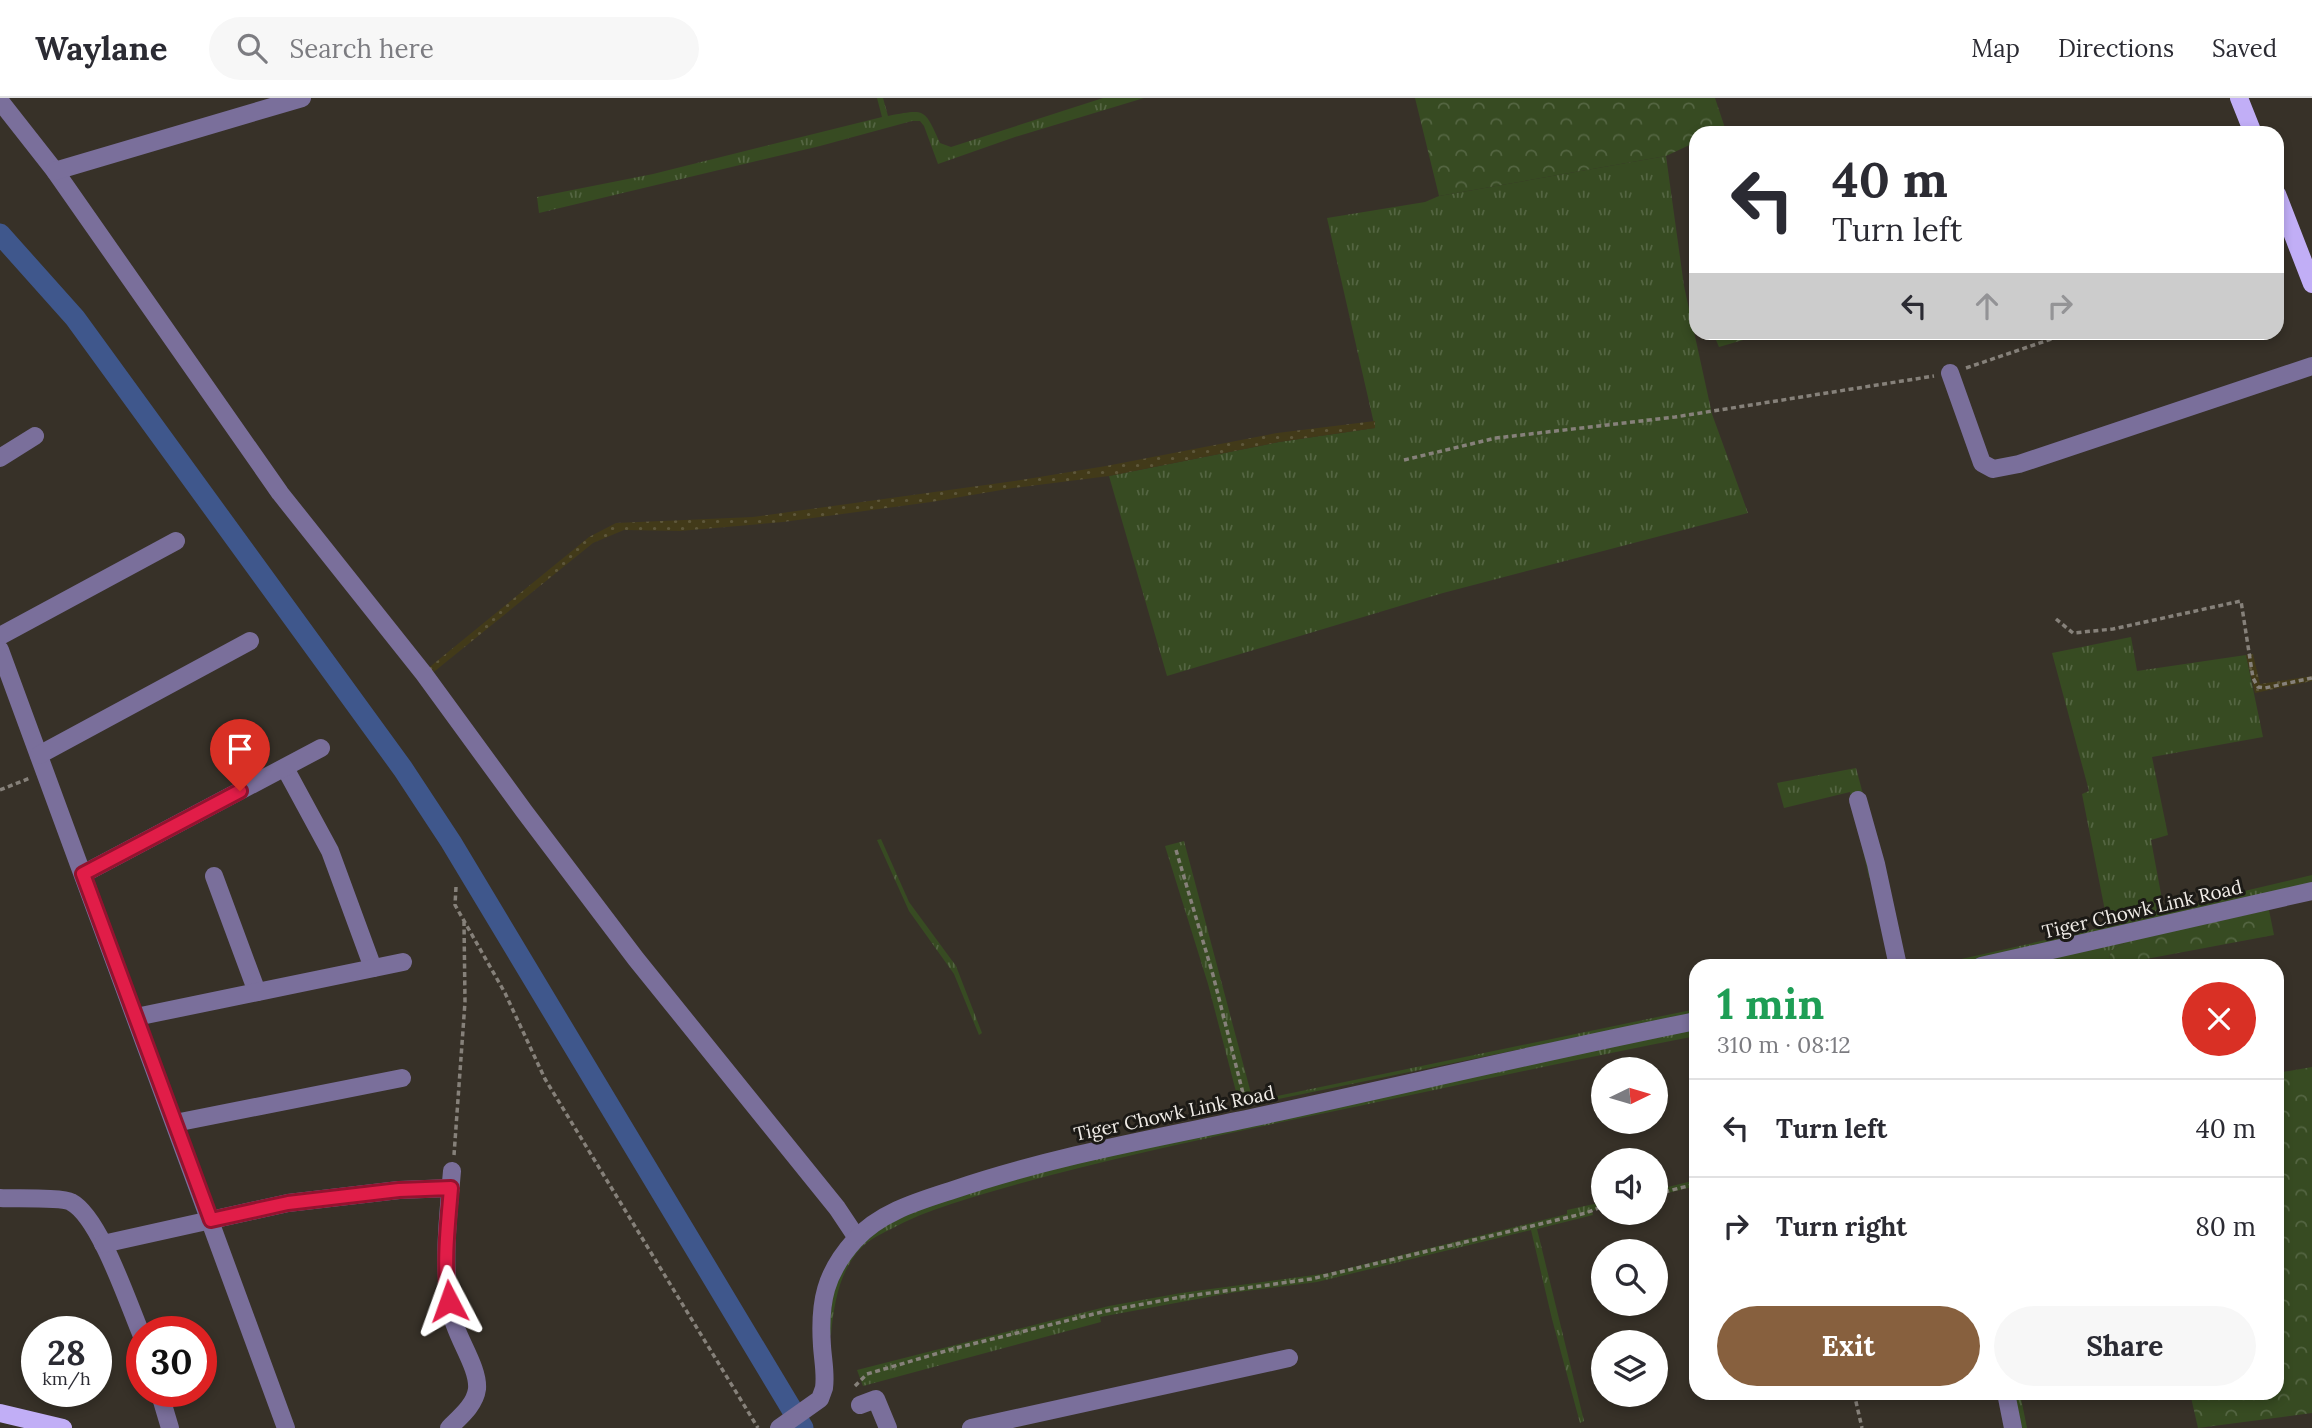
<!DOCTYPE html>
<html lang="en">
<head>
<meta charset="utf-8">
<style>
  :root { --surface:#fff; --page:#f7f7f7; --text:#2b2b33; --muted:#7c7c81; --line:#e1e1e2; --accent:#87603e }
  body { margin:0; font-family:Lora,serif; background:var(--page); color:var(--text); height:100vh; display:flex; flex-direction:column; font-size:26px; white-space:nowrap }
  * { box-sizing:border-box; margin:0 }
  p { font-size:23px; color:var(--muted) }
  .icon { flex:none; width:38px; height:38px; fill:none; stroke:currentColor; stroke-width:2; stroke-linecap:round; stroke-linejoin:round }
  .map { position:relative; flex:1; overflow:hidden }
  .panel { position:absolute; left:1689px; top:861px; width:595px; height:441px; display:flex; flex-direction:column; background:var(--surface); border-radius:21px; box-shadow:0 4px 10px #0003 }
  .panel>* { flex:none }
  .top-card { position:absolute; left:1689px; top:28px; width:595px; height:214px; border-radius:21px; box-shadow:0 4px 10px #0003; background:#fff; color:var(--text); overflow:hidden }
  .needle { width:46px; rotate:85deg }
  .buttons { position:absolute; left:1591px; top:959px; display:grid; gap:14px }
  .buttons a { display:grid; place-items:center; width:77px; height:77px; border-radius:50%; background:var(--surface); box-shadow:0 4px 10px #0003; font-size:35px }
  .speed { position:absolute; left:21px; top:1218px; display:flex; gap:14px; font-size:35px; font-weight:700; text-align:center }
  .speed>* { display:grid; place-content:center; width:91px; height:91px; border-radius:50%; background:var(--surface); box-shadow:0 4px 10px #0003; line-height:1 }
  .speed small { font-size:18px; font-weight:400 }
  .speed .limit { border:10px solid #d22; background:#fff; color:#111 }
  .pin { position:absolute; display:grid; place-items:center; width:60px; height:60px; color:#fff; margin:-72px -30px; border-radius:50% 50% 50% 0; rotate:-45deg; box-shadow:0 0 7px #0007 }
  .pin .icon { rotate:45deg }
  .me { position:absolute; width:77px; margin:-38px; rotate:356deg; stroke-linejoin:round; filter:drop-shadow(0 0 5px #0008) }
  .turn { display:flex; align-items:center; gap:24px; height:147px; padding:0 28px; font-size:32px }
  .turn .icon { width:91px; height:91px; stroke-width:2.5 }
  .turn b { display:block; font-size:49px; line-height:60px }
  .lanes { display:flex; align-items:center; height:66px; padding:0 28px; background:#0003; justify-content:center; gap:35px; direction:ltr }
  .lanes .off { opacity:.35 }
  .round { display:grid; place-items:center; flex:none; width:74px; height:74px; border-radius:37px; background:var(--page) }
  .summary { display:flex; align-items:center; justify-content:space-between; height:119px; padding:0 28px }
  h1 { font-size:42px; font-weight:800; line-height:52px; color:#1e9e55 }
  .cta { display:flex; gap:14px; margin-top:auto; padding:14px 28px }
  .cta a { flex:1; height:80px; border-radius:42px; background:var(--accent); color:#fff; font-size:28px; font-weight:800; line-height:80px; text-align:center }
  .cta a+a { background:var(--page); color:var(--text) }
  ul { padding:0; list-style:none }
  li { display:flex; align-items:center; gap:21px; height:98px; padding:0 28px; border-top:2px solid var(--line) }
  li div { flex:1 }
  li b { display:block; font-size:26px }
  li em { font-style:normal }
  header { display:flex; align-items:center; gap:42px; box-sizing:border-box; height:98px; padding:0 35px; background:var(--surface); border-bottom:2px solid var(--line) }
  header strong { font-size:33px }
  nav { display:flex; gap:38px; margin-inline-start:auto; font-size:24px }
  .search { width:490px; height:63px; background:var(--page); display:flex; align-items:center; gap:18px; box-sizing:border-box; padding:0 24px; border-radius:38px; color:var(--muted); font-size:26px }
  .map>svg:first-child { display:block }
</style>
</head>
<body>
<header>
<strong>Waylane</strong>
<div class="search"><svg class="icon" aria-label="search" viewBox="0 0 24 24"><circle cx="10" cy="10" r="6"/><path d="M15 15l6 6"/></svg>Search here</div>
<nav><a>Map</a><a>Directions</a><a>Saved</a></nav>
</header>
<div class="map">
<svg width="2312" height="1330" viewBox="0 0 2312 1330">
  <defs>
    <pattern id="grass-tufts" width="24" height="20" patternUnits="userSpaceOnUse" patternTransform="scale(1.75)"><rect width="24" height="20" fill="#374b22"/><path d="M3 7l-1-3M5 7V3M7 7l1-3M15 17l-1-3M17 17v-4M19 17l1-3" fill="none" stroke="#546542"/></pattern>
    <pattern id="forest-crowns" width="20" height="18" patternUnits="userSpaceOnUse" patternTransform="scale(1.75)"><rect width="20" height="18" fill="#374b22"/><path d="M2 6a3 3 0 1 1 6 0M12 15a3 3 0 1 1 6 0" fill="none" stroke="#546542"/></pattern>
    <pattern id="sand-dots" width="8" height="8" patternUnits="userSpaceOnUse" patternTransform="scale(1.75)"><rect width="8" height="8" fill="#423a19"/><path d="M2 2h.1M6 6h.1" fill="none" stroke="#5e573a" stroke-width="1.8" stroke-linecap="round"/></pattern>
  </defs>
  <rect width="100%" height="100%" fill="#373128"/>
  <!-- grass -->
  <g fill="url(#grass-tufts)">
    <path d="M 877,0 L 883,0 L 888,18 C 926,11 924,10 940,45 L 951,49 L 1103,0 L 1144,0 L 1015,39 L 938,66 L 924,28 L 920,23 L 912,23 L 820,48 L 539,115 L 537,99 L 653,76 L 882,19 Z"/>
    <path d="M 1666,58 L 1684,188 L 1712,316 L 1748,415 L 1443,495 L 1167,578 L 1109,378 L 1279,344 L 1375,330 L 1327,120 L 1425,104 L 1439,98 Z"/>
    <path d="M 2131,539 L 2137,573 L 2246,557 L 2263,639 L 2152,659 L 2168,737 L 2151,742 L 2164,812 L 2312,777 L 2312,785 L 1945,868 L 1930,868 L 2108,828 L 2082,696 L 2089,693 L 2052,555 Z"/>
    <path d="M 1856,670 L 1883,771 L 1869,780 L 1850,694 L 1784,710 L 1777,685 Z"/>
    <path d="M 881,741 L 909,804 L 956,868 L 982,935 L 979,937 L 954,876 L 909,813 L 877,742 Z"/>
    <path d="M 1184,743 L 1253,1003 L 1696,911 L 1696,915 L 1240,1009 L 1208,886 L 1165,748 Z"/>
    <path d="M 2129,842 L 2111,853 L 2107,868 L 2063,868 L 2061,861 L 2028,868 L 2013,868 Z"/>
    <path d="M 1696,931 L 1696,938 C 1583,960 1471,984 1359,1008 C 1244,1032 1130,1055 1018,1086 C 974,1099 929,1110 889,1132 C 879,1137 870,1141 862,1149 C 839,1173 834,1205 831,1237 L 827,1239 L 836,1181 L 850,1157 L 871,1136 L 895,1121 L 955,1097 L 1143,1047 Z"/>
    <path d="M 1696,1082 L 1696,1088 L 1656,1098 L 1656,1092 Z"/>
    <path d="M 1603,1104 L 1603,1110 L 1592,1113 L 1593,1117 L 1537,1131 L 1584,1323 L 1580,1325 L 1552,1221 L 1531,1132 L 1317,1184 L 1230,1195 L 1100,1219 L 1101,1224 L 863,1288 L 857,1272 L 1109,1208 L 1181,1195 L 1329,1175 L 1567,1116 L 1567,1112 Z"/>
    <path d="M 2015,1295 L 2020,1295 L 2027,1330 L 2022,1330 Z"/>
  </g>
  <!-- forest -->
  <g fill="url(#forest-crowns)">
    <path d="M 1415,0 L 1715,0 L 1725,30 L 1715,35 L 1696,35 L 1696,44 L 1666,58 L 1439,98 Z"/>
    <path d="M 1713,235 L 1767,235 L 1719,249 Z"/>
    <path d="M 2269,812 L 2274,837 L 2146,861 L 2141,868 L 2107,868 L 2111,853 L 2129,842 Z"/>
    <path d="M 2312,969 L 2312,1315 L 2198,1330 L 2190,1295 L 2277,1295 L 2277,975 Z"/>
  </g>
  <!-- sand -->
  <g fill="url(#sand-dots)">
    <path d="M 1375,323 L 1375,330 L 1279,344 L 1109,378 L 1013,390 L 931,404 L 783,424 L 680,433 L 624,432 L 593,445 L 430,577 L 426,572 L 589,439 L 616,425 L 753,419 L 1021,382 L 1106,368 L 1277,335 Z"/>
    <path d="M 2253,556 L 2260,586 L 2312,578 L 2312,583 L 2255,595 L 2246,557 Z"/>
  </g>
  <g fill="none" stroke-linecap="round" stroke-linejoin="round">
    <!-- canal -->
    <path stroke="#3f578c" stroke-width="21" d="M 0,136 L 75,220 L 403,671 L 451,744 L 803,1330"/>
    <!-- path -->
    <g stroke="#86817a" stroke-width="3.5" stroke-dasharray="5 3.5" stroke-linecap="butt">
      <path d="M 1966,270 L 2072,234"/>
      <path d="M 1404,362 L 1496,340 L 1675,319 L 1934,278"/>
      <path d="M 2056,521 L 2073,535 L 2113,531 L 2241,503 L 2253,580 L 2258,589 L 2265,590 L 2312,580"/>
      <path d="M 0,692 L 30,680"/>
      <path d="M 1176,752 L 1213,877 L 1245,1003"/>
      <path d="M 456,789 L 455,807 L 505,895 L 545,981 L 758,1330"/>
      <path d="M 454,1057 L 465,904 L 464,824"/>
      <path d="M 1656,1096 L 1696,1086"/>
      <path d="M 855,1288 L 867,1276 L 956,1250 L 1106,1213 L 1181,1199 L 1311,1181 L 1586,1115 L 1603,1108"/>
      <path d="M 1854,1295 L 1862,1330"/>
    </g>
    <!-- minor -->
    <g stroke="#7a6f9b" stroke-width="18">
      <path d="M 0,3 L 55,73 L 280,395 L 424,576 L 524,713 L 636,861 L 837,1110 L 857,1140"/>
      <path d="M 55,73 L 302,0"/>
      <path d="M 1950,275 L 1982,365 L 1993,371 L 2019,366 L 2312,268"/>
      <path d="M 0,360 L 35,338"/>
      <path d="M 0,538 L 176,443"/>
      <path d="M 0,552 L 286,1330"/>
      <path d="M 39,657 L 250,543"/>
      <path d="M 285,670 L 330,753 L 373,870"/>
      <path d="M 1858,702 L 1876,766 L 1898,868"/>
      <path d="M 83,776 L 321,650"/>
      <path d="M 214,778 L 257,894"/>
      <path d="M 1981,868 L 2312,793"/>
      <path d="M 136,919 L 403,864"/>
      <path d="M 175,1025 L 402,980"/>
      <path d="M 0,1100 C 13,1101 62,1099 71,1104 C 100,1119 129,1208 142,1238"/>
      <path d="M 103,1146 L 288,1105 L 399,1092 L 451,1090"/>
      <path d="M 159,1293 L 170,1330"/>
      <path d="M 2006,1295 L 2013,1330"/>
      <path d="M 860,1307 L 876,1301 L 888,1330"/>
      <path d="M 449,1330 C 460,1319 475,1307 477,1291 C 479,1269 455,1238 451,1214 C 442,1168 448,1120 452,1073"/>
      <path d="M 779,1330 L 820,1301 L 824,1290 C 826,1276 823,1263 822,1248 C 819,1204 825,1175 855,1142 C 880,1114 919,1103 953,1092 C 1050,1059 1151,1041 1251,1020 C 1399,988 1547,953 1696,923"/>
      <path d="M 971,1330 L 1289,1260"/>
    </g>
    <!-- major -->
    <g stroke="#c1aef6" stroke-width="18">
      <path d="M 2239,0 L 2253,35"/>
      <path d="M 2277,96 L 2312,186"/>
      <path d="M 0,1315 L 63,1330"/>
    </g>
  </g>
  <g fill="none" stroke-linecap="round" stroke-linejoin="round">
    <!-- route casing -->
    <g stroke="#92132f" stroke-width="18">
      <path id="route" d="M 240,693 L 83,776 L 211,1122 L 288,1105 L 399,1092 L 451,1090 C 448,1127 443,1166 449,1203"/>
    </g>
    <!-- route -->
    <use href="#route" stroke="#e11d48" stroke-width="12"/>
  </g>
  <g text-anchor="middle" stroke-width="6" stroke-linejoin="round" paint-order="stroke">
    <!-- street labels -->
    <g font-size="19" fill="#f0ece7" stroke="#1c1a16">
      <text transform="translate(2142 811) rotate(-13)" y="7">Tiger Chowk Link Road</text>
      <text transform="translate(1174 1015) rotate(-12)" y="7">Tiger Chowk Link Road</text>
    </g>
  </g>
</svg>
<div class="buttons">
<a><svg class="needle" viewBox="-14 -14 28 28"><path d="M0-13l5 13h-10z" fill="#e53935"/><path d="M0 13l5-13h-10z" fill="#7c7c81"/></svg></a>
<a><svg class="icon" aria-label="sound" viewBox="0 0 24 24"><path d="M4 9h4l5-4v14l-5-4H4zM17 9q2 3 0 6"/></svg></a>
<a><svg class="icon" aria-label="search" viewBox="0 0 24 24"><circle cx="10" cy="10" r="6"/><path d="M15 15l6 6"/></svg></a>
<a><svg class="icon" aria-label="layers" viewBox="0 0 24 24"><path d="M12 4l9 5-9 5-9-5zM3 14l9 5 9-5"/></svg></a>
</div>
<div class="speed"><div>28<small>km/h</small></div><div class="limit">30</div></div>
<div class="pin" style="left:240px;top:693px;background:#d93025"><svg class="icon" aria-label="arrive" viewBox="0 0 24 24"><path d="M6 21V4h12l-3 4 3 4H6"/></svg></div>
<svg class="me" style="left:449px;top:1203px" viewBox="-20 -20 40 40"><path d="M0-17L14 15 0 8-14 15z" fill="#e11d48" stroke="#fff" stroke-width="4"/></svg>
<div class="top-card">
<div class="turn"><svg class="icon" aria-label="left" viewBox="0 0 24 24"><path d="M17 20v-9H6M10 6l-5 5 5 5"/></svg><div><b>40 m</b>Turn left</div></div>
<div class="lanes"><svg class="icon" aria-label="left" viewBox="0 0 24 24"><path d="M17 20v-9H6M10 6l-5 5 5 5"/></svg><svg class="icon off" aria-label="ahead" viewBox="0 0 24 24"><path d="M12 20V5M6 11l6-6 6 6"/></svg><svg class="icon off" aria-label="right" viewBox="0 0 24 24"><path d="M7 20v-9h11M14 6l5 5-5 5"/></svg></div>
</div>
<section class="panel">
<div class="summary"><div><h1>1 min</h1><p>310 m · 08:12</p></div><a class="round" style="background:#d93025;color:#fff"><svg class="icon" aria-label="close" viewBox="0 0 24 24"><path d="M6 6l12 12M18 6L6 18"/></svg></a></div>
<ul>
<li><svg class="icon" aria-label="left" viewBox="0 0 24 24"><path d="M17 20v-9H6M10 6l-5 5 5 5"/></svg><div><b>Turn left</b></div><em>40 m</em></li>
<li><svg class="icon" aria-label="right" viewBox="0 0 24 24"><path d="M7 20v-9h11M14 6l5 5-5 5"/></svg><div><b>Turn right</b></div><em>80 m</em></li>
</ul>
<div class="cta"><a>Exit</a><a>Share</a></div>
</section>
</div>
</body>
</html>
